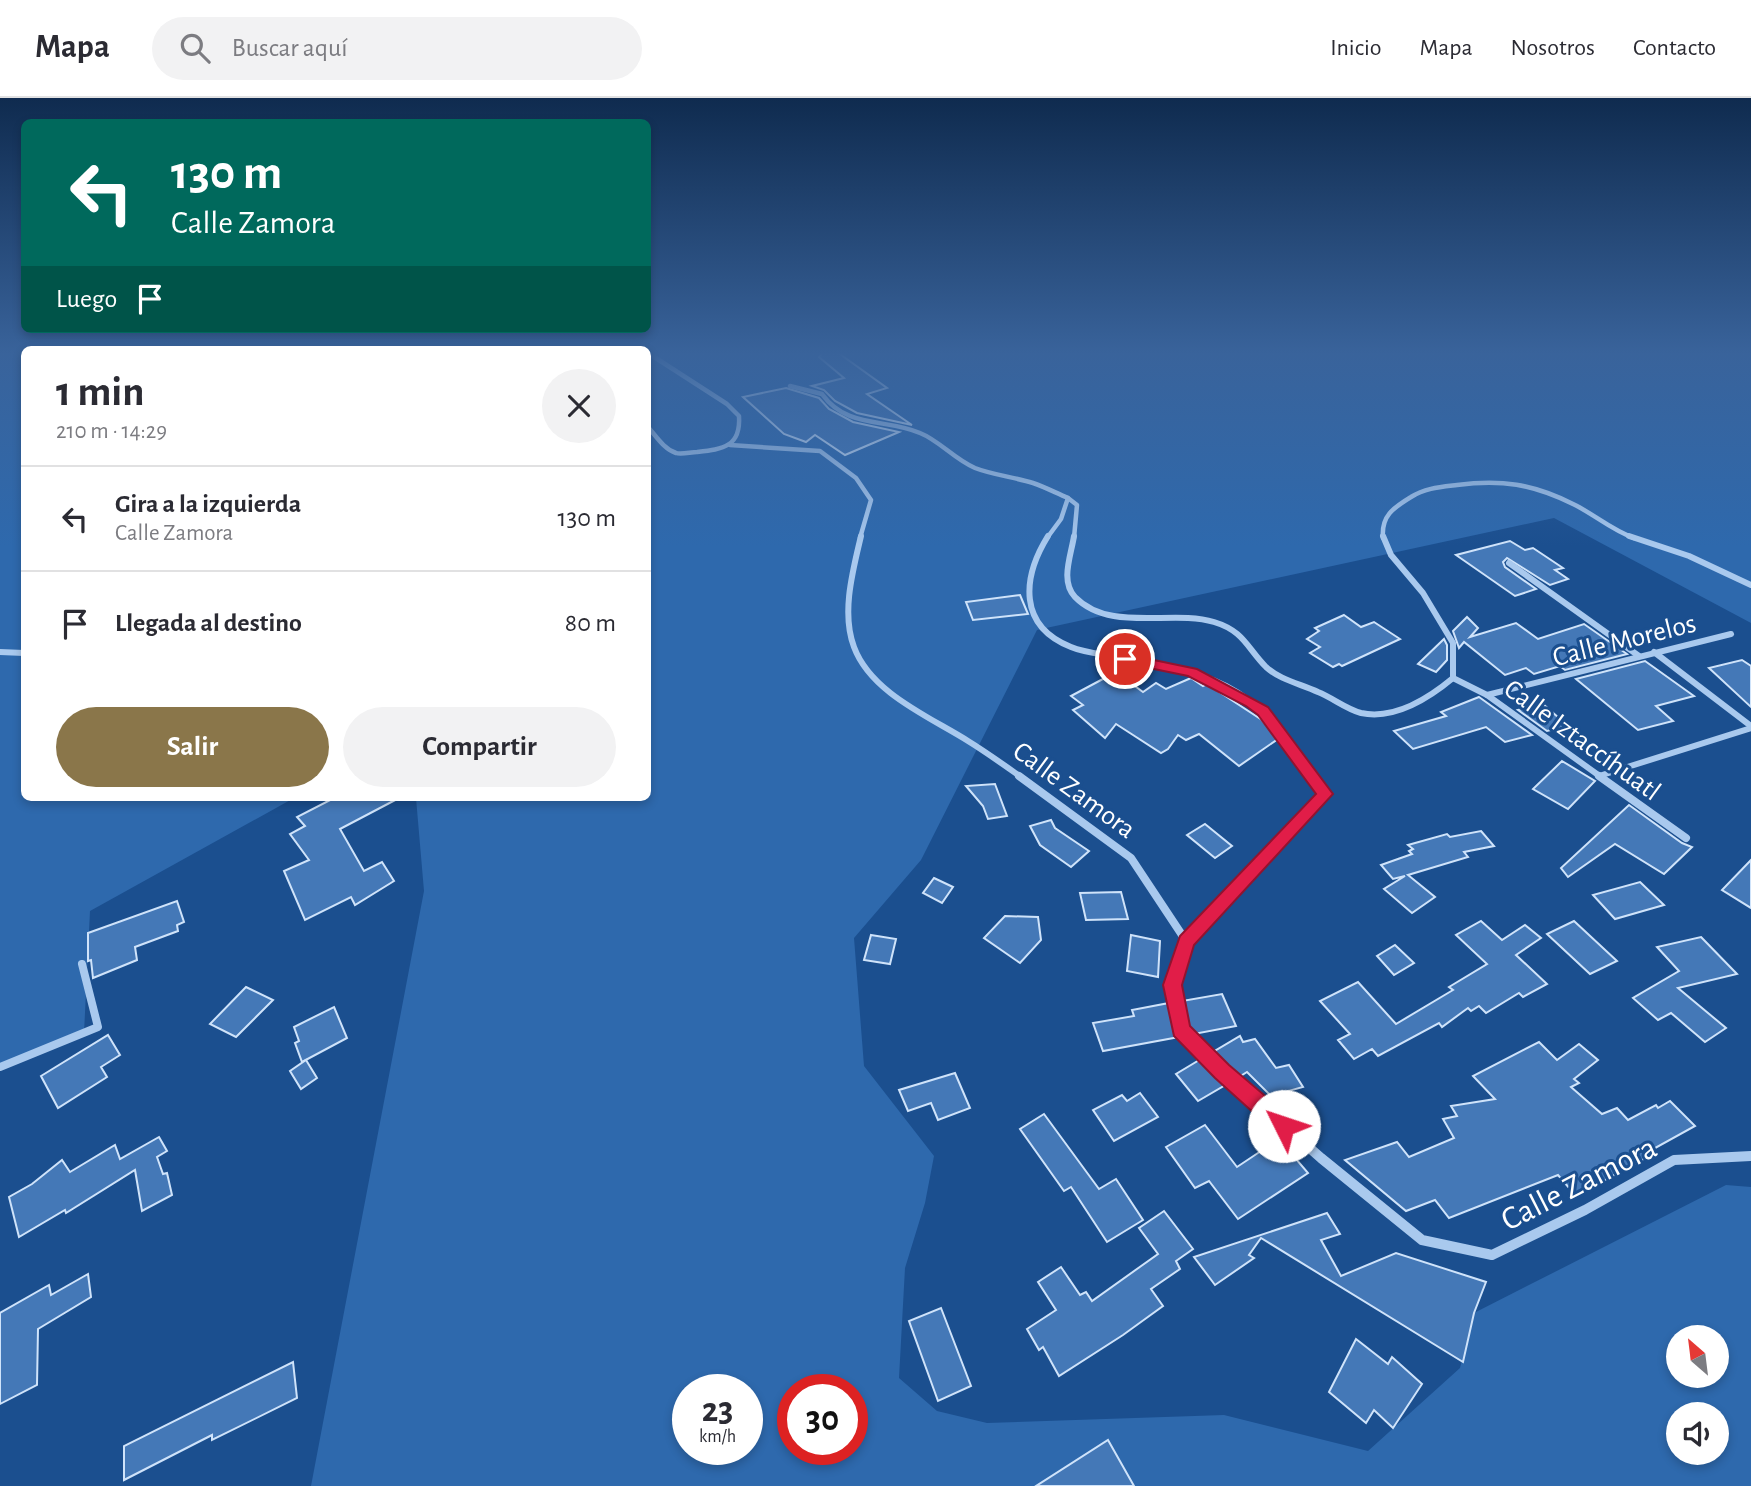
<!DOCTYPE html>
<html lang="es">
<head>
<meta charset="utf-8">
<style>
  :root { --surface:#fff; --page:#f2f2f3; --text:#2b2b33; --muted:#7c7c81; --line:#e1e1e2; --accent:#8a764a }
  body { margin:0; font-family:"Alegreya Sans",sans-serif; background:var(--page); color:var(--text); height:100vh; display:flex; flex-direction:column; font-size:26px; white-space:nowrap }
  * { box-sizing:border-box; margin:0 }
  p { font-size:23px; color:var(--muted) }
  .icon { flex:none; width:38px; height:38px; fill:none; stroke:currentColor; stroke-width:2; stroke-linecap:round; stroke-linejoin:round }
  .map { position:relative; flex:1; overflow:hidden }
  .sheet { position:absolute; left:21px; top:248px; width:630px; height:455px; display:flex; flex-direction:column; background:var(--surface); border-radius:10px; box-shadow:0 4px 10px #0003 }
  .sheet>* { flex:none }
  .guide { position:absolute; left:21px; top:21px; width:630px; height:214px; border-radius:10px; box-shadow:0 4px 10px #0003; background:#00695c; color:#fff; overflow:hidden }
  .needle { width:46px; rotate:332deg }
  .controls { position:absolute; left:1666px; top:1227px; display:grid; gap:14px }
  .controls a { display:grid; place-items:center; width:63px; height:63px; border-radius:50%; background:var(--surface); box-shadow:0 4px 10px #0003; font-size:35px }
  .speed { position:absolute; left:672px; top:1276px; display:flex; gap:14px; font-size:35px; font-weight:700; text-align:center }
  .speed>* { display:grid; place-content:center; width:91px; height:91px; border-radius:50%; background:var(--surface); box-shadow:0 4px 10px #0003; line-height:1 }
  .speed small { font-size:18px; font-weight:400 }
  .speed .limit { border:10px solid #d22; background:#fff; color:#111 }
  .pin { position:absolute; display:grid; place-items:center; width:60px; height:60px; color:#fff; margin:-30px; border:4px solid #fff; border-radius:50%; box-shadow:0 2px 7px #0007 }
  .me { position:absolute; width:77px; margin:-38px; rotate:311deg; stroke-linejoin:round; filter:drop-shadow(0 0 5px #0008) }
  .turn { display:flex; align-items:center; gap:24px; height:147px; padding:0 35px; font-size:32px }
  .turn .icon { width:91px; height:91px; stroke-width:2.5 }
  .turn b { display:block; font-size:49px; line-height:60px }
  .then { display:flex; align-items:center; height:66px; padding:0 35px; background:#0003; gap:14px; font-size:26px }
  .round { display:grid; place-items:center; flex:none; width:74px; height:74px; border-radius:37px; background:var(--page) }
  .headline { display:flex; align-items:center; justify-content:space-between; height:119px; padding:0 35px }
  h1 { font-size:42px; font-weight:700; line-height:52px }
  .action { display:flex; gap:14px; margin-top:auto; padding:14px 35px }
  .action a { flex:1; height:80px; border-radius:42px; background:var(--accent); color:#fff; font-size:28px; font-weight:700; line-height:80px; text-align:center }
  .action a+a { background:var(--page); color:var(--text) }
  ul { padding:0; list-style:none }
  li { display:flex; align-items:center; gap:21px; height:105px; padding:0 35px; border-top:2px solid var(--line) }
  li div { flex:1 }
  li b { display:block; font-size:26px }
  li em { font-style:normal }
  header { display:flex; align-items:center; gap:42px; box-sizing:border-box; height:98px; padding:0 35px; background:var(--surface); border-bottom:2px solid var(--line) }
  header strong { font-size:33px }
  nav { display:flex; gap:38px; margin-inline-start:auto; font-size:24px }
  .search { width:490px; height:63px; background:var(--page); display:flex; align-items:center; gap:18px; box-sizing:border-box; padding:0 24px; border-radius:38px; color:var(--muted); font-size:26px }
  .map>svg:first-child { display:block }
</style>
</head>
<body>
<header>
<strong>Mapa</strong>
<div class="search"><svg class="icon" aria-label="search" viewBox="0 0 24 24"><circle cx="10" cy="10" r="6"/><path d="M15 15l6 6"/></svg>Buscar aquí</div>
<nav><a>Inicio</a><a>Mapa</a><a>Nosotros</a><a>Contacto</a></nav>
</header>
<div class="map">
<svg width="1751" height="1388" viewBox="0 0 1751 1388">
  <rect width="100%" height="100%" fill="#1b4f8f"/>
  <!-- green -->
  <g fill="#2e69ad" fill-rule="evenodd">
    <path d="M 0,254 L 24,254 L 24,700 L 294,700 L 90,813 L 84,935 L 0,967 Z"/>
    <path d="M 648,254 L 1751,254 L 1751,525 L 1554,420 L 1037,532 L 921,762 L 854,840 L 864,968 L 934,1058 L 925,1105 L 905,1170 L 899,1280 L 937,1313 L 987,1325 L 1224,1317 L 1368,1353 L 1460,1270 L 1474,1215 L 1726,1087 L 1751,1089 L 1751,1388 L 311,1388 L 424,793 L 416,700 L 648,700 ZM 1678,1239 L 1717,1239 L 1717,1278 L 1678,1278 ZM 688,1292 L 747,1292 L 747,1351 L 688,1351 ZM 793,1292 L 852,1292 L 852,1351 L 793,1351 ZM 1678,1316 L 1717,1316 L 1717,1354 L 1678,1354 Z"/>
  </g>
  <!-- building -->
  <g fill="#4478b7" stroke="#cfe3fa" stroke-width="2">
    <path d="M 823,254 L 837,254 L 887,290 L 867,296 L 912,327 L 857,315 L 835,303 L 824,292 L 812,288 L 844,280 L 819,259 Z"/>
    <path d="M 786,290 L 819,300 L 829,311 L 853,324 L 899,334 L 845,357 L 815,337 L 806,344 L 784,336 L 743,299 Z"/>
    <path d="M 1510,443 L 1525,452 L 1533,450 L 1563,470 L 1555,472 L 1568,481 L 1550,487 L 1507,460 L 1503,464 L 1505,469 L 1536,491 L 1515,498 L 1456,457 Z"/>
    <path d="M 1020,497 L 1028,516 L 973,522 L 966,504 Z"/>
    <path d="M 1344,517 L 1361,529 L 1374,524 L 1400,541 L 1342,568 L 1339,566 L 1333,569 L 1310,555 L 1320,549 L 1307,541 L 1319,533 L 1315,530 Z"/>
    <path d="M 1467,519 L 1478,530 L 1470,539 L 1516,525 L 1538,541 L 1584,526 L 1627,556 L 1565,572 L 1560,568 L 1534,576 L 1526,570 L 1505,577 L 1464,544 L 1459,550 L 1453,533 Z"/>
    <path d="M 1444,541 L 1447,547 L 1447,562 L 1436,574 L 1418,566 Z"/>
    <path d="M 1742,562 L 1751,568 L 1751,609 L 1709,570 Z"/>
    <path d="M 1645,563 L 1694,598 L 1656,608 L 1673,623 L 1638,632 L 1576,581 Z"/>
    <path d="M 1116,574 L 1143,594 L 1156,585 L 1166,591 L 1191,580 L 1203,588 L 1207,586 L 1262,622 L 1278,641 L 1239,668 L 1199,636 L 1186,642 L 1178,637 L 1168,651 L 1161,655 L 1116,626 L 1105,640 L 1073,612 L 1083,607 L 1071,598 Z"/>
    <path d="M 1479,599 L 1532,637 L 1505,644 L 1486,629 L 1413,651 L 1394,633 L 1446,618 L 1441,614 Z"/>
    <path d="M 1543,606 L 1568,628 L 1547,633 L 1518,612 Z"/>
    <path d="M 1562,663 L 1595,683 L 1568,711 L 1533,691 Z"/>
    <path d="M 995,686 L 1007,718 L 988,721 L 983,708 L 966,688 Z"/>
    <path d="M 334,700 L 399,700 L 340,731 L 364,773 L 382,764 L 394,783 L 355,807 L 351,799 L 305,822 L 284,773 L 309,762 L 290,736 L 305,728 L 297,719 Z"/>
    <path d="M 1629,707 L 1682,745 L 1692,749 L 1664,776 L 1615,746 L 1568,779 L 1561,770 Z"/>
    <path d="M 1051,722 L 1055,730 L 1089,753 L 1071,769 L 1040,747 L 1030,728 Z"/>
    <path d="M 1205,726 L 1232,748 L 1215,760 L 1187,737 Z"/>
    <path d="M 1481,733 L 1494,748 L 1464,754 L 1468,759 L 1408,777 L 1435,799 L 1412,815 L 1384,791 L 1405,778 L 1393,781 L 1381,767 L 1412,756 L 1409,753 L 1413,751 L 1408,747 L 1447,736 L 1450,739 Z"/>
    <path d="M 1751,762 L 1751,810 L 1722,792 Z"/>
    <path d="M 934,780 L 953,789 L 942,805 L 923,795 Z"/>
    <path d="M 1640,784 L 1664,807 L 1615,821 L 1593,797 Z"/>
    <path d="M 1121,794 L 1128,821 L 1086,822 L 1080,795 Z"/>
    <path d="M 177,803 L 184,824 L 177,827 L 178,833 L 135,849 L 137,862 L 93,880 L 91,862 L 88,863 L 88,835 Z"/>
    <path d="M 1005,818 L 1038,819 L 1041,842 L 1020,865 L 984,840 Z"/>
    <path d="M 1481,823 L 1502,842 L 1525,827 L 1541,840 L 1516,857 L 1547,886 L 1523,899 L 1519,895 L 1486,915 L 1479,908 L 1471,913 L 1468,910 L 1442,929 L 1439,925 L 1378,958 L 1372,951 L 1354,961 L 1338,942 L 1350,936 L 1320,903 L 1358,884 L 1396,926 L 1453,892 L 1449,889 L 1487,866 L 1456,837 Z"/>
    <path d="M 1574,823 L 1617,863 L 1590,876 L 1547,836 Z"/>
    <path d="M 871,837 L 896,841 L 890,866 L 864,862 Z"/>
    <path d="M 1131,837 L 1160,843 L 1158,879 L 1127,873 Z"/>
    <path d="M 1701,839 L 1737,876 L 1678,890 L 1726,930 L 1705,944 L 1671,915 L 1658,922 L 1633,900 L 1679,873 L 1657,849 Z"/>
    <path d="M 1395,847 L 1414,865 L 1394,877 L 1377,858 Z"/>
    <path d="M 246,889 L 273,902 L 236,939 L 210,926 Z"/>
    <path d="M 1222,896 L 1236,928 L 1194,936 L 1187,929 L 1182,903 Z"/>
    <path d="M 1169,905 L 1175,933 L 1179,939 L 1103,953 L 1093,925 L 1134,918 L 1132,912 Z"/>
    <path d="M 334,909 L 347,940 L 302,964 L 295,945 L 299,943 L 294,929 Z"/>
    <path d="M 108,937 L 120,957 L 101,969 L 107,979 L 58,1010 L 41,978 Z"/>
    <path d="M 1240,938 L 1243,944 L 1255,941 L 1276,970 L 1289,967 L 1303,989 L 1271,998 L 1247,974 L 1239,979 L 1213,954 Z"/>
    <path d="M 1539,944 L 1557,962 L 1579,946 L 1598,962 L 1574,981 L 1579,985 L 1571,989 L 1602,1016 L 1617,1010 L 1628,1022 L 1656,1007 L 1658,1010 L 1670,1003 L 1695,1028 L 1646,1055 L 1649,1058 L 1576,1098 L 1558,1077 L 1449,1120 L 1435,1102 L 1406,1113 L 1345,1062 L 1397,1044 L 1409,1059 L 1454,1040 L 1443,1021 L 1457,1018 L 1451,1008 L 1495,1001 L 1473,978 Z"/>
    <path d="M 1201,961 L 1227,986 L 1198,1003 L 1176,976 Z"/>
    <path d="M 306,962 L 317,980 L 301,991 L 290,973 Z"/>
    <path d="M 955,975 L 970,1010 L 938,1022 L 931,1005 L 908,1013 L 899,992 Z"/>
    <path d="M 1140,995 L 1158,1019 L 1114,1043 L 1093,1012 L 1122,997 L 1127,1003 Z"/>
    <path d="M 1044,1016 L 1099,1091 L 1116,1081 L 1143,1122 L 1107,1144 L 1071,1089 L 1064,1093 L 1020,1031 Z"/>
    <path d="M 1205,1027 L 1237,1069 L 1279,1041 L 1308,1075 L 1238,1121 L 1209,1083 L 1195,1090 L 1166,1049 Z"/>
    <path d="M 159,1039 L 167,1053 L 157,1059 L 163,1076 L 167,1075 L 172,1097 L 142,1113 L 135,1072 L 66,1115 L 65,1112 L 19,1139 L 9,1099 L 32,1086 L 62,1062 L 70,1074 L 115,1047 L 120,1061 Z"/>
    <path d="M 1164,1113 L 1193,1151 L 1176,1163 L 1180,1171 L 1151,1191 L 1163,1208 L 1123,1237 L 1059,1278 L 1043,1249 L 1039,1252 L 1027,1231 L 1056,1212 L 1038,1184 L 1061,1169 L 1080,1197 L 1086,1194 L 1092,1203 L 1158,1156 L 1139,1130 Z"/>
    <path d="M 1327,1115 L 1340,1136 L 1321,1142 L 1341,1178 L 1396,1155 L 1486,1184 L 1474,1215 L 1463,1264 L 1261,1140 L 1249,1157 L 1254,1160 L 1215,1187 L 1194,1159 Z"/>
    <path d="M 88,1176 L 91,1199 L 38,1231 L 37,1287 L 0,1306 L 0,1215 L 49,1187 L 51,1197 Z"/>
    <path d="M 941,1210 L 971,1288 L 938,1303 L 909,1223 Z"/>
    <path d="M 1356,1241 L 1388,1266 L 1392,1259 L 1422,1286 L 1393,1330 L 1374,1312 L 1366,1325 L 1329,1294 Z"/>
    <path d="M 293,1264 L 297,1300 L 212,1342 L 212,1337 L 124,1382 L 124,1348 Z"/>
    <path d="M 1108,1342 L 1134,1388 L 1036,1388 Z"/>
  </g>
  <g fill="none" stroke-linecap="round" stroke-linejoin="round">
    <!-- minor-far3 -->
    <g stroke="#a9c9ee" stroke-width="4.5">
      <path d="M 648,255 L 727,306 L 739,318 C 741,349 723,351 697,354 C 691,354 681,357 676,355 C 664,351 656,338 648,329"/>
      <path d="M 790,288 L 822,296 C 847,331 886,320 920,335 C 940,343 954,361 975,370 C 993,377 1014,379 1033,385 C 1045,389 1056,395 1068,400 L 1061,421 L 1047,440"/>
      <path d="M 730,347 L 820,353 L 856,380 L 871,402 L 860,440"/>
      <path d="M 1068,400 L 1077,407 L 1074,440"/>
      <path d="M 1383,440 C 1381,418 1393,410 1411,399 C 1425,390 1440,389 1457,387 C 1501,381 1533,386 1573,406 C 1594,416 1611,432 1634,440"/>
    </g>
    <!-- minor-far2 -->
    <g stroke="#a9c9ee" stroke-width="6">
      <path d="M 861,438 C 853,472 841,515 854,549 C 871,595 930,619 968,643 C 986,654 1004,667 1021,679"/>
      <path d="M 1048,438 C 1022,480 1018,528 1071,549 C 1085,555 1103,556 1118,559 C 1154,565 1193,571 1226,588 C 1266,608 1288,644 1313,679"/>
      <path d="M 1074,438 C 1071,458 1060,483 1075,499 C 1110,535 1172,511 1214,524 C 1244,533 1247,550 1266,569 C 1280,582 1301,586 1318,594 C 1333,600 1346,611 1361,615 C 1394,622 1429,600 1453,580 L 1453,545 L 1423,495 L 1391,457 L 1383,438"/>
      <path d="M 1629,438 L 1689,458 L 1751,487"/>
      <path d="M 1509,465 L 1639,558"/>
      <path d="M 0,554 L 24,555"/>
      <path d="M 1654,554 L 1751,628"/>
      <path d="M 1453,580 L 1487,597 L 1601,679"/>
      <path d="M 1487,597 L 1731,536"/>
      <path d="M 1599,678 L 1751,630"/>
    </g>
    <!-- minor-far1 -->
    <g stroke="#a9c9ee" stroke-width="8">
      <path d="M 1019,678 L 1131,760 L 1186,843"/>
      <path d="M 1599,678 L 1686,740"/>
      <path d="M 0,969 L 98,929 L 82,866"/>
      <path d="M 1240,989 L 1181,932 L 1172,887 L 1186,843 L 1325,696 L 1312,678"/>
    </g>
    <!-- minor -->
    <path stroke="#a9c9ee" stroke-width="10" d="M 1238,987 L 1321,1060 L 1422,1142 L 1492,1157 L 1585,1112 L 1674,1062 L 1751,1058"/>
  </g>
  <!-- sky -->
  <linearGradient id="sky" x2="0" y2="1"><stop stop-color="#0f2b4f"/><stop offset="0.57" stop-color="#39639b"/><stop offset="1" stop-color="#39639b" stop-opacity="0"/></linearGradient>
  <rect width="1751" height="448" fill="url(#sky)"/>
  <!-- route -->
  <path fill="#e11d48" stroke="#92132f" stroke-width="2" d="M 1125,556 L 1197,571 L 1268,609 L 1333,696 L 1194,847 L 1182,887 L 1190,928 L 1229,967 L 1291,1020 L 1294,1028 L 1291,1035 L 1284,1038 L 1276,1035 L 1215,980 L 1174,938 L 1163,887 L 1180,838 L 1316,696 L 1258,617 L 1246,608 L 1188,578 L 1120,564 L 1118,561 Z"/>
  <g text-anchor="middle" stroke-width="6" stroke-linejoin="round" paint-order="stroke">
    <!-- street labels -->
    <g font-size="28" fill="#fff" stroke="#1b4f8f">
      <text transform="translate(1624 541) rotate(-14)" y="10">Calle Morelos</text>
      <text transform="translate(1583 641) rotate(36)" y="10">Calle Iztaccíhuatl</text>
      <text transform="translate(1075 691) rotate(36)" y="10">Calle Zamora</text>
    </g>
    <!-- near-street labels -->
    <g font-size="33" fill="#fff" stroke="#1b4f8f">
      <text transform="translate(1578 1084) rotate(-27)" y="12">Calle Zamora</text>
    </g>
  </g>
</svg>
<div class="controls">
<a><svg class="needle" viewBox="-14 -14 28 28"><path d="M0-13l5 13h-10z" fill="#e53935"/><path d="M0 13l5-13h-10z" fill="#7c7c81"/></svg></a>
<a><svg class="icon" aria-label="sound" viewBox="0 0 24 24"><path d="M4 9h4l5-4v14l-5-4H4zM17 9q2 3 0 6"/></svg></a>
</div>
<div class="speed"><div>23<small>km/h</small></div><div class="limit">30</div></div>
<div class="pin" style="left:1125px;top:561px;background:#d93025"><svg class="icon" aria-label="arrive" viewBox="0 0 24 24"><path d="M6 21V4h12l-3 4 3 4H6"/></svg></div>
<svg class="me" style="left:1284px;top:1028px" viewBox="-20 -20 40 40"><circle r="19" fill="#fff"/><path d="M0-13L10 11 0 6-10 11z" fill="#e11d48"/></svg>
<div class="guide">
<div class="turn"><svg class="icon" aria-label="left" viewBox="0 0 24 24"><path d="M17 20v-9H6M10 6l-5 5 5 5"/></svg><div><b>130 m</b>Calle Zamora</div></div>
<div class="then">Luego<svg class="icon" aria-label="arrive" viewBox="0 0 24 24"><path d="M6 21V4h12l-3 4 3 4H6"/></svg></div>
</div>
<section class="sheet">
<div class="headline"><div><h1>1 min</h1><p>210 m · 14:29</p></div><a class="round"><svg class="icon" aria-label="close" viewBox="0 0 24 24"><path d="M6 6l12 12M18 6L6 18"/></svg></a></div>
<ul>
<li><svg class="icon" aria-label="left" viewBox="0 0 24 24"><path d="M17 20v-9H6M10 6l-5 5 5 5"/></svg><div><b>Gira a la izquierda</b><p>Calle Zamora</p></div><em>130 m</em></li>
<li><svg class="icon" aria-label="arrive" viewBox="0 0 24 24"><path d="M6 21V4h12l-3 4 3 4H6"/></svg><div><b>Llegada al destino</b></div><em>80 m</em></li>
</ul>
<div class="action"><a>Salir</a><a>Compartir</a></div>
</section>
</div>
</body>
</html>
